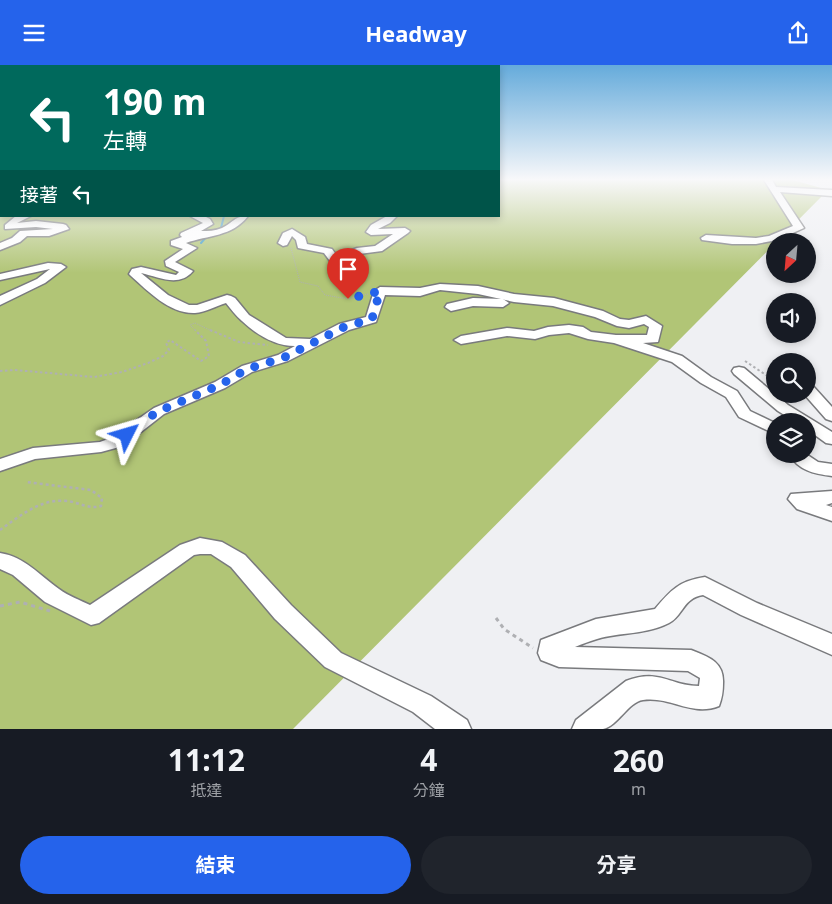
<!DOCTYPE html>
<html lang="zh-TW">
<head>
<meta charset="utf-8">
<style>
  :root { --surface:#171b24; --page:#20242c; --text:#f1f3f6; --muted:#9ea1a6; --accent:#2563eb }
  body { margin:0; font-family:"Noto Sans","Noto Sans TC",sans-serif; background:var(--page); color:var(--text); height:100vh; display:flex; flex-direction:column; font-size:19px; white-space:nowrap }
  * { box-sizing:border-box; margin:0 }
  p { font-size:16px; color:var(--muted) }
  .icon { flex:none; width:28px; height:28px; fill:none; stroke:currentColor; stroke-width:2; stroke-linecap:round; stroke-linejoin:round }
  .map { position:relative; height:664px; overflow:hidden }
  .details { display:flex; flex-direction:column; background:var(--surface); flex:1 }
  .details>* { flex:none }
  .guide { position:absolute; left:0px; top:0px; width:500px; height:152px; box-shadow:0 2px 8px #0003; background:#00695c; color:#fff; overflow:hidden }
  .needle { width:32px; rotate:206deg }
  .buttons { position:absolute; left:766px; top:168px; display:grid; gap:10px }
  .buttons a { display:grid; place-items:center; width:50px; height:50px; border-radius:50%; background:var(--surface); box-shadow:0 2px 8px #0003; font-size:25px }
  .pin { position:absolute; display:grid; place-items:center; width:42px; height:42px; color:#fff; margin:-51px -21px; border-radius:50% 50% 50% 0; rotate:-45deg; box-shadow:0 0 5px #0007 }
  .pin .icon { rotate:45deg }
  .me { position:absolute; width:55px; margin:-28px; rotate:50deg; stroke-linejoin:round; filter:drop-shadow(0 0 4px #0008) }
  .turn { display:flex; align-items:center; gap:18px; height:105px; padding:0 20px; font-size:22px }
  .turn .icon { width:65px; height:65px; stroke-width:2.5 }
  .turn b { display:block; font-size:35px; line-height:42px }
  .then { display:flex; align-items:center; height:48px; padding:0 20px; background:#0003; gap:10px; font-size:19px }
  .eta { display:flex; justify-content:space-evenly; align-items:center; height:85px; text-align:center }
  .eta b { font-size:30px; font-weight:700; line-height:35px }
  .cta { display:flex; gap:10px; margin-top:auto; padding:10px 20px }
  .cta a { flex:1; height:58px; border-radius:30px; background:var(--accent); color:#fff; font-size:20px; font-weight:700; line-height:58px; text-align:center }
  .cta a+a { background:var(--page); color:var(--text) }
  header { display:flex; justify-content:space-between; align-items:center; height:65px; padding:0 20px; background:var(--accent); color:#fff; font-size:22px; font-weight:700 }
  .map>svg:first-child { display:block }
</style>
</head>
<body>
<header><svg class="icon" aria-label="menu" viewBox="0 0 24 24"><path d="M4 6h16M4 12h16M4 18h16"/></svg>Headway<svg class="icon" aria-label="share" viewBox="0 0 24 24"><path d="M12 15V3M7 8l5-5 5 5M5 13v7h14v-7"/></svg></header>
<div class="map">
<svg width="832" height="664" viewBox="0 0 832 664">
  <rect width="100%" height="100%" fill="#eff0f3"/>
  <!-- forest -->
  <path fill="#b1c576" d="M 0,115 L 1,151 L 499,151 L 499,115 L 793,115 L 828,125 L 293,664 L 0,664 Z"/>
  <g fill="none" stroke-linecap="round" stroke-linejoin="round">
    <!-- stream -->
    <g stroke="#429dc8" stroke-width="2">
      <path d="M 217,166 L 221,163 L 224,151"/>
      <path d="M 201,178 L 207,171"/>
    </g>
    <!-- minor casing -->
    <g stroke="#797a7d" stroke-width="3">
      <g id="minor">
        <path d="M 764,115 L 772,115 L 776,122 L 832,125 L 832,131 L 780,127 L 804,163 L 777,175 L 756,179 L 732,179 L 702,175 L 701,173 L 706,170 L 756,173 L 769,171 L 793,161 Z"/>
        <path d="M 16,151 L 31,151 L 17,158 L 36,156 L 63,159 L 66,160 L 69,164 L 49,171 L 27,171 L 20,177 L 0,185 L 0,178 L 12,173 L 20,166 L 53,164 L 36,162 L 5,164 L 5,160 Z"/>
        <path d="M 190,151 L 204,151 L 210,154 L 213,159 L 201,166 C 208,166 215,166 222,163 C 233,158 234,151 248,151 C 232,172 208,170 186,178 L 197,183 L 175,197 L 193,206 C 179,223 159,212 141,208 L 168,230 L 189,240 L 197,240 L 227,230 L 231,231 L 235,233 L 249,250 L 286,273 L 310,274 L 339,259 L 366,252 L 374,226 L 380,222 L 420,223 L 440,219 L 478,221 L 514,229 L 554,233 L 603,246 L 620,254 L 629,255 L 646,251 L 662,261 L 658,277 L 643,278 L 682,291 L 711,312 L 737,326 L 750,346 L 775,358 L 775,369 L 739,352 L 726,332 L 701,318 L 672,297 L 614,278 L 588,274 L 569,268 L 549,270 L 535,274 L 507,271 L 461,279 L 454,275 L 461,271 L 507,263 L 534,266 L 548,262 L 569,260 L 583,262 L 591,267 L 616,270 L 647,270 L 649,262 L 644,259 L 629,263 L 617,261 L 595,252 L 553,241 L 514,237 L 478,229 L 440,225 L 420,231 L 385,230 L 376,257 L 349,265 L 288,296 L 252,307 L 225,323 L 164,349 L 123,381 L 101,387 L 35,394 L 0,406 L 0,394 L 33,383 L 100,377 L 111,373 L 154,343 L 215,317 L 242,301 L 278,290 L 295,281 C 275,281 257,270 242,256 C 236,251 231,244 226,238 C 216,241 206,247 195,248 C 170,249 149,227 131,211 L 129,209 L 132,204 L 141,202 L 176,210 L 179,207 L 166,201 L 165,196 L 183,184 L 171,180 L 171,176 L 182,172 L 180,170 L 181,168 L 203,158 Z"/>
        <path d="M 387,151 L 397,151 L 390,158 L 378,164 L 405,163 L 410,166 L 408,168 L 382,186 L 359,189 L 344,196 L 330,196 L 324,188 L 298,183 L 296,175 L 292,171 L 287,180 L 283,181 L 278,178 L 283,168 L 292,164 L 305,172 L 307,179 L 332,184 L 337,191 L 357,183 L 375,181 L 393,169 L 371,170 L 366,167 L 371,160 Z"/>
        <path d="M 48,198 L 61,199 L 66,202 L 45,218 L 0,240 L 0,231 L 37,214 L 50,204 L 0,215 L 0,209 Z"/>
        <path d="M 473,233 L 503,234 L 509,238 L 503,242 L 473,241 L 451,246 L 445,242 L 447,239 Z"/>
        <path d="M 739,302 L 744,303 L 788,340 L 832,367 L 832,379 L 826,378 L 808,365 L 808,356 L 794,356 L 778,346 L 734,309 L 732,306 L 734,303 Z"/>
        <path d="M 808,320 L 813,321 L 832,342 L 832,356 L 826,354 L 804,329 L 808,329 Z"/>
        <path d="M 789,389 L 806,389 L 818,397 L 832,399 L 832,411 C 814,409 798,405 789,389 Z"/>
        <path d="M 832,426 L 832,438 L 826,440 L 832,442 L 832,456 L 797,444 L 788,434 L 791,429 Z"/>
        <path d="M 200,473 L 222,477 L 245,490 L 291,540 L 341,588 L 431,631 L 467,655 L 471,664 L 435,664 L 413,647 L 325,602 L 275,554 L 231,502 L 211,489 L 200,489 L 194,490 L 99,558 L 91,560 L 45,537 L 13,510 L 0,504 L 0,488 C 25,492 39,510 59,524 C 68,531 80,535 90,540 L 180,480 Z"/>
        <path d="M 705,512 L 757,538 L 832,569 L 832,590 L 741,550 L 703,530 C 683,533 683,551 669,558 C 646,570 620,567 597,574 C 590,576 582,579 575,582 L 691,585 C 709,592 724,597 723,618 C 723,627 722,633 719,641 C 692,652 670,631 643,635 C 628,637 618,661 603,664 C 594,664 582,664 572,664 L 576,655 L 626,616 C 660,603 670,621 699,621 L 700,613 L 688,606 L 559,602 L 541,595 L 538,588 L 541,575 L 596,554 L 655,544 C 671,525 679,516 705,512 Z"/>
      </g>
    </g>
    <!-- path-far3 -->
    <g stroke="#afb0b3" stroke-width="1" stroke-dasharray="1 1" stroke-linecap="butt">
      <path d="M 291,183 L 300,217 L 318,221 L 325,230 L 348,234 L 368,229"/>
      <path d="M 196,266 L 190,260 L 195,258 L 212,266"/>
    </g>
    <!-- path-far2 -->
    <g stroke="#afb0b3" stroke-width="2" stroke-dasharray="2.5 2.5" stroke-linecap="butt">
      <path d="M 210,265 L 239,277 L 268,280"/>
      <path d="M 745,296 L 775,316"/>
      <path d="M 0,306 L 15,305 L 94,312 L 122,307 L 148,298 L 163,291 L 169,285 L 166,278 L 170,275 L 201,296 L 209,291 L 206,276 L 195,265"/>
      <path d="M 795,329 L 801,333"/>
    </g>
    <!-- path-far1 -->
    <path stroke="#afb0b3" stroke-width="2.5" stroke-dasharray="3 3" stroke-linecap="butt" d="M 0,465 C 20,451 41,433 67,436 C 78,437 90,445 101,441 L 102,433 L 91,425 L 26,417"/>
    <!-- path -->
    <g stroke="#afb0b3" stroke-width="3" stroke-dasharray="4 4" stroke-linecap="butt">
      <path d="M 0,541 L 20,537 L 50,546"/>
      <path d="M 496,553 L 504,564 L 533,583"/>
    </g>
    <!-- minor -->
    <use href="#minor" fill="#fff" fill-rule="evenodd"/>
  </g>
  <!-- sky -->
  <linearGradient id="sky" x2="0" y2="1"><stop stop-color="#65abdb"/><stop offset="0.55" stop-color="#f8f8fa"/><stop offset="1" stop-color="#f8f8fa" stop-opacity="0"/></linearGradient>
  <rect width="832" height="208" fill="url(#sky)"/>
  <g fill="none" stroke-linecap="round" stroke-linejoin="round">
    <!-- route -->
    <path stroke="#2563eb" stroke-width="9" stroke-dasharray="0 16.2" d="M 127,370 L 142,357 L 159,346 L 220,320 L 247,304 L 283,293 L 344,262 L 372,254 L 380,226 L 348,234"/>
  </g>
</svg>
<div class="buttons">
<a><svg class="needle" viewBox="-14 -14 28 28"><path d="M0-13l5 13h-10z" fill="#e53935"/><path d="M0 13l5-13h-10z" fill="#9ea1a6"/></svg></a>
<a><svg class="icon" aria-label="sound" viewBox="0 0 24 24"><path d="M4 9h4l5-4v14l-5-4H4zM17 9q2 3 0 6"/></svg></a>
<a><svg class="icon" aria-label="search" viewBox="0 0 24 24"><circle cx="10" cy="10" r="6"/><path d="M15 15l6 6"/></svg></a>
<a><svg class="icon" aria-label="layers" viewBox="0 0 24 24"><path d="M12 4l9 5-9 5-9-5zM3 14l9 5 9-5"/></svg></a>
</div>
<div class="pin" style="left:348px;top:234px;background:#d93025"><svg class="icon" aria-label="arrive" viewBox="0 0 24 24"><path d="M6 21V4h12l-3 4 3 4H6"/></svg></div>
<svg class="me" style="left:127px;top:370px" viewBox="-20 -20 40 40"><path d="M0-17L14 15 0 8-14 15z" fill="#2563eb" stroke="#fff" stroke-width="4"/></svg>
<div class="guide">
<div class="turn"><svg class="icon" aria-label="left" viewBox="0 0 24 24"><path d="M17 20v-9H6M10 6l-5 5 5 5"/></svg><div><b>190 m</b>左轉</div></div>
<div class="then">接著<svg class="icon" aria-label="left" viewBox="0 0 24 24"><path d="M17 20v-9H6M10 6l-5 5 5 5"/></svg></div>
</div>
</div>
<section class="details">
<div class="eta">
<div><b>11:12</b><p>抵達</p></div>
<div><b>4</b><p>分鐘</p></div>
<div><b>260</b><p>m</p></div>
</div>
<div class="cta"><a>結束</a><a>分享</a></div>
</section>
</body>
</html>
